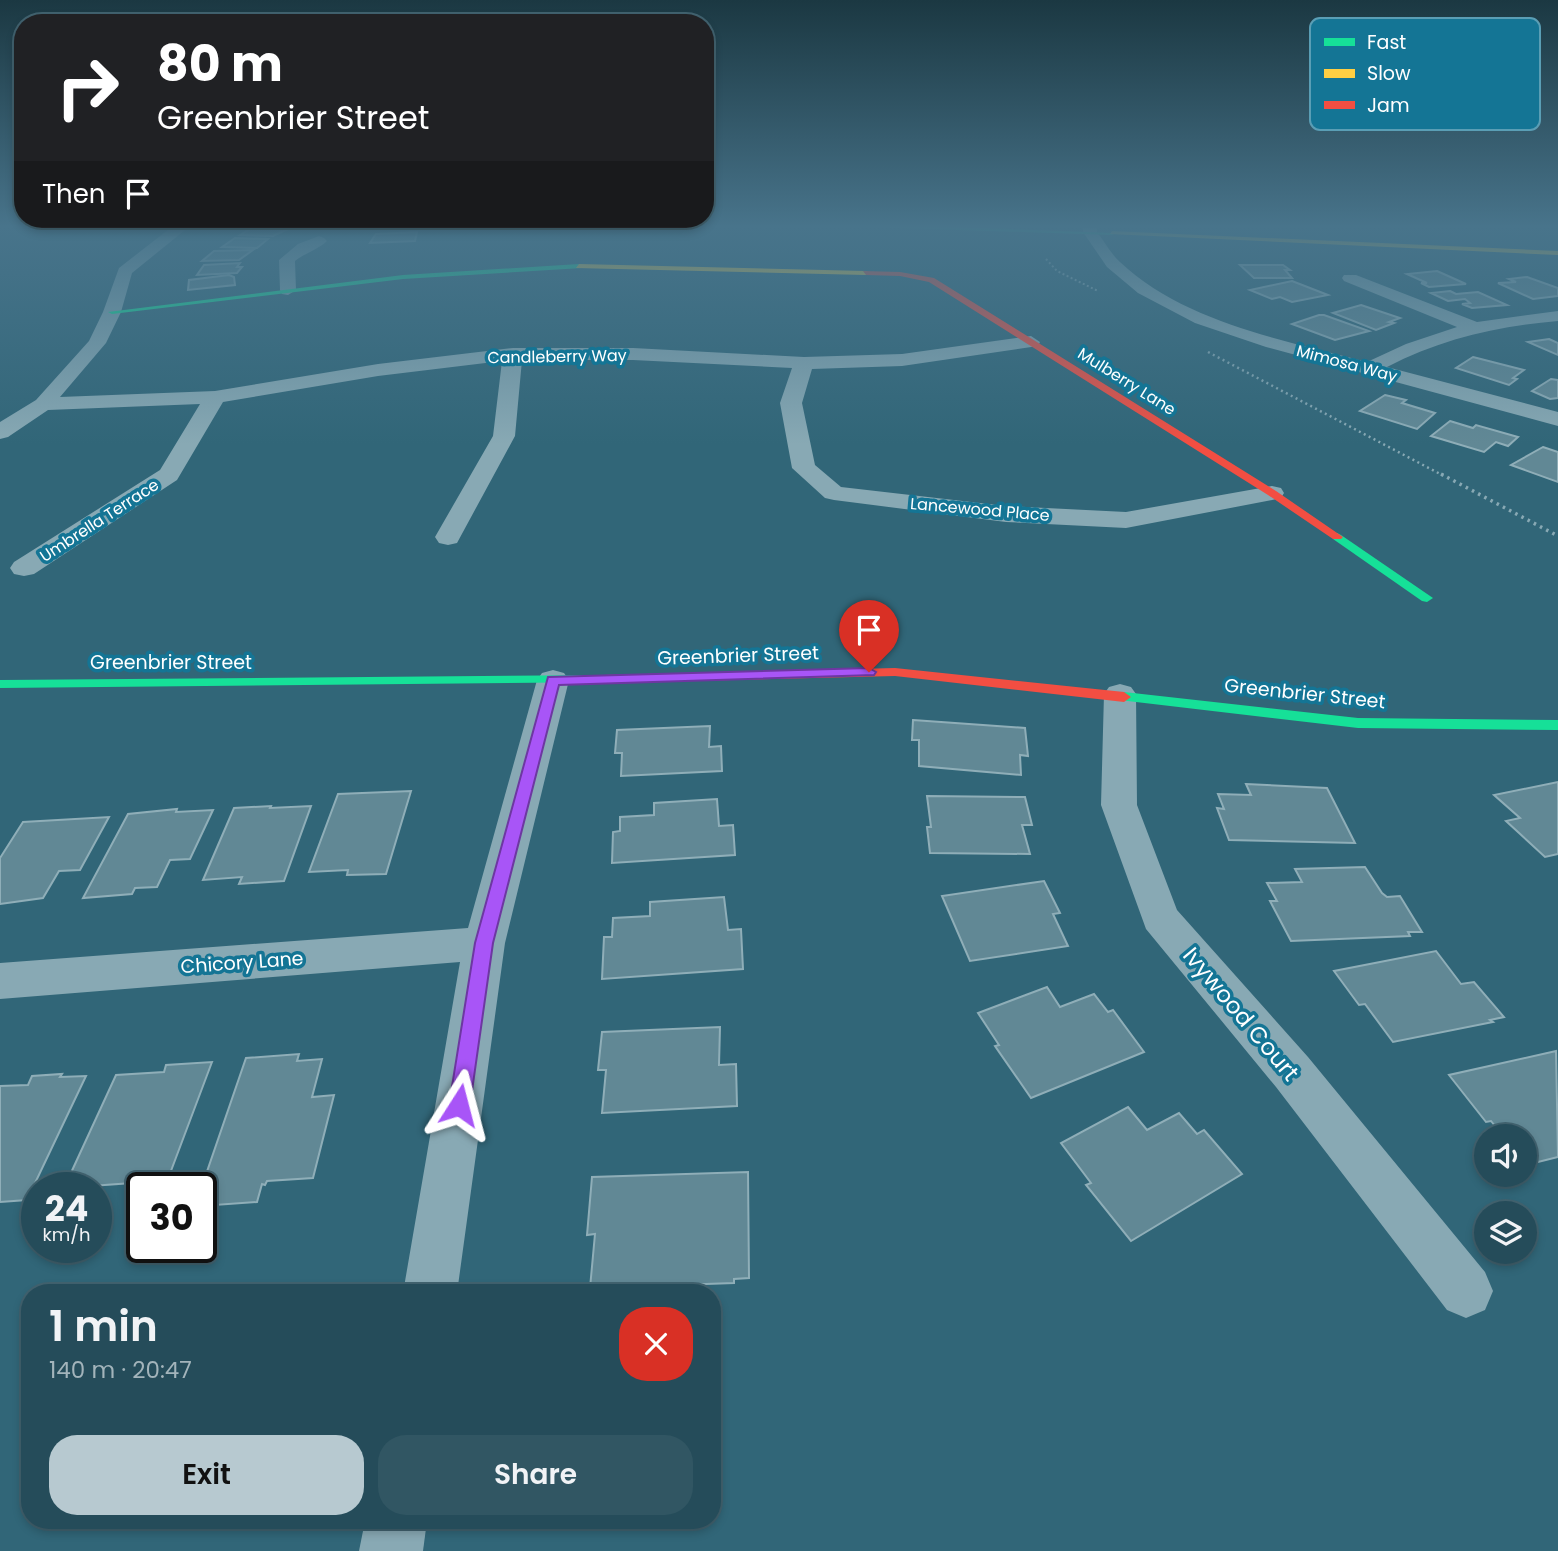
<!DOCTYPE html>
<html lang="en">
<head>
<meta charset="utf-8">
<style>
  :root { --surface:#254c5a; --page:#315663; --text:#f1f3f6; --muted:#a3b4bb; --line:#426370; --accent:#b7c9d0 }
  body { margin:0; font-family:Poppins,sans-serif; background:var(--page); color:var(--text); height:100vh; display:flex; flex-direction:column; font-size:26px; white-space:nowrap }
  * { box-sizing:border-box; margin:0 }
  p { font-size:23px; color:var(--muted) }
  .icon { flex:none; width:38px; height:38px; fill:none; stroke:currentColor; stroke-width:2; stroke-linecap:round; stroke-linejoin:round }
  .map { position:relative; flex:1; overflow:hidden }
  .details { position:absolute; left:21px; top:1284px; width:700px; height:245px; display:flex; flex-direction:column; background:var(--surface); border-radius:28px; box-shadow:0 4px 10px #0003,0 0 0 2px var(--line) }
  .details>* { flex:none }
  .banner { position:absolute; left:14px; top:14px; width:700px; height:214px; border-radius:28px; box-shadow:0 4px 10px #0003,0 0 0 2px var(--line); background:#202124; color:#fff; overflow:hidden }
  .fabs { position:absolute; left:1474px; top:1124px; display:grid; gap:14px }
  .fabs a { display:grid; place-items:center; width:63px; height:63px; border-radius:50%; background:var(--surface); box-shadow:0 4px 10px #0003,0 0 0 2px var(--line); font-size:35px }
  .speed { position:absolute; left:21px; top:1172px; display:flex; gap:14px; font-size:35px; font-weight:700; text-align:center }
  .speed>* { display:grid; place-content:center; width:91px; height:91px; border-radius:50%; background:var(--surface); box-shadow:0 4px 10px #0003,0 0 0 2px var(--line); line-height:1 }
  .speed small { font-size:18px; font-weight:400 }
  .speed .limit { border:4px solid #111; border-radius:10px; background:#fff; color:#111 }
  .pin { position:absolute; display:grid; place-items:center; width:60px; height:60px; color:#fff; margin:-72px -30px; border-radius:50% 50% 50% 0; rotate:-45deg; box-shadow:0 0 7px #0007 }
  .pin .icon { rotate:45deg }
  .me { position:absolute; width:77px; margin:-38px; rotate:9deg; stroke-linejoin:round; filter:drop-shadow(0 0 5px #0008) }
  .turn { display:flex; align-items:center; gap:24px; height:147px; padding:0 28px; font-size:32px }
  .turn .icon { width:91px; height:91px; stroke-width:2.5 }
  .turn b { display:block; font-size:49px; line-height:60px }
  .then { display:flex; align-items:center; height:66px; padding:0 28px; background:#0003; gap:14px; font-size:26px }
  .round { display:grid; place-items:center; flex:none; width:74px; height:74px; border-radius:28px; background:var(--page) }
  .head { display:flex; align-items:center; justify-content:space-between; height:119px; padding:0 28px }
  h1 { font-size:42px; font-weight:600; line-height:52px }
  .button { display:flex; gap:14px; margin-top:auto; padding:14px 28px }
  .button a { flex:1; height:80px; border-radius:28px; background:var(--accent); color:#111; font-size:28px; font-weight:600; line-height:80px; text-align:center }
  .button a+a { background:var(--page); color:var(--text) }
  .map>svg:first-child { display:block }
</style>
</head>
<body>
<div class="map">
<svg width="1558" height="1551" viewBox="0 0 1558 1551">
  <rect width="100%" height="100%" fill="#316678"/>
  <!-- building -->
  <g fill="#618895" stroke="#8faeb8" stroke-width="2">
    <path d="M 255,226 L 257,226 L 290,228 L 273,236 L 240,235 Z"/>
    <path d="M 417,232 L 415,241 L 370,243 L 376,234 Z"/>
    <path d="M 235,238 L 268,239 L 257,248 L 222,247 Z"/>
    <path d="M 253,250 L 239,260 L 202,261 L 214,251 Z"/>
    <path d="M 240,263 L 237,267 L 242,267 L 237,273 L 197,275 L 204,265 Z"/>
    <path d="M 1240,265 L 1283,265 L 1290,270 L 1285,270 L 1292,278 L 1254,278 Z"/>
    <path d="M 1437,271 L 1466,284 L 1429,287 L 1421,283 L 1427,283 L 1407,274 Z"/>
    <path d="M 229,275 L 234,277 L 235,285 L 188,290 L 189,280 Z"/>
    <path d="M 1527,277 L 1558,288 L 1558,296 L 1533,299 L 1498,283 L 1516,282 L 1509,279 Z"/>
    <path d="M 1292,281 L 1328,295 L 1292,302 L 1280,297 L 1272,299 L 1250,290 Z"/>
    <path d="M 1450,291 L 1456,294 L 1478,292 L 1507,305 L 1472,308 L 1462,304 L 1470,303 L 1465,299 L 1448,301 L 1431,293 Z"/>
    <path d="M 1361,305 L 1400,318 L 1389,322 L 1394,323 L 1376,330 L 1333,313 Z"/>
    <path d="M 1319,315 L 1324,315 L 1369,331 L 1335,340 L 1292,324 Z"/>
    <path d="M 1549,339 L 1558,343 L 1558,355 L 1528,342 Z"/>
    <path d="M 1473,357 L 1524,370 L 1513,378 L 1517,379 L 1509,385 L 1456,368 Z"/>
    <path d="M 1551,379 L 1558,380 L 1558,398 L 1550,399 L 1532,391 Z"/>
    <path d="M 1385,395 L 1406,400 L 1402,403 L 1435,413 L 1417,429 L 1360,411 Z"/>
    <path d="M 1450,421 L 1473,428 L 1476,425 L 1518,437 L 1508,446 L 1496,442 L 1484,452 L 1431,436 Z"/>
    <path d="M 1543,447 L 1558,452 L 1558,482 L 1511,465 Z"/>
    <path d="M 913,720 L 1025,728 L 1028,756 L 1020,755 L 1021,775 L 919,766 L 919,740 L 912,740 Z"/>
    <path d="M 710,726 L 709,747 L 721,746 L 722,771 L 621,776 L 622,753 L 615,753 L 617,730 Z"/>
    <path d="M 1558,782 L 1558,854 L 1545,857 L 1506,821 L 1520,818 L 1494,795 Z"/>
    <path d="M 1246,784 L 1327,788 L 1355,843 L 1229,840 L 1217,808 L 1224,809 L 1218,794 L 1251,795 Z"/>
    <path d="M 411,791 L 386,874 L 347,875 L 348,870 L 309,872 L 338,794 Z"/>
    <path d="M 927,796 L 1025,797 L 1032,825 L 1022,825 L 1030,854 L 930,853 L 927,827 L 931,827 Z"/>
    <path d="M 717,799 L 719,826 L 733,825 L 735,855 L 612,863 L 613,832 L 620,831 L 620,817 L 654,815 L 654,803 Z"/>
    <path d="M 271,806 L 270,808 L 311,806 L 284,881 L 239,884 L 242,877 L 203,880 L 234,808 Z"/>
    <path d="M 177,809 L 176,812 L 213,810 L 190,859 L 170,860 L 157,887 L 135,888 L 132,894 L 83,898 L 128,814 Z"/>
    <path d="M 109,817 L 80,870 L 59,871 L 43,898 L 0,904 L 0,858 L 23,822 Z"/>
    <path d="M 1365,867 L 1382,893 L 1387,897 L 1400,896 L 1422,932 L 1408,932 L 1410,936 L 1291,941 L 1270,901 L 1277,901 L 1267,883 L 1302,882 L 1295,869 Z"/>
    <path d="M 1044,881 L 1060,913 L 1053,914 L 1068,946 L 970,961 L 942,896 Z"/>
    <path d="M 724,897 L 728,930 L 741,929 L 743,969 L 602,979 L 604,937 L 612,937 L 613,918 L 650,916 L 650,902 Z"/>
    <path d="M 1436,951 L 1461,984 L 1474,982 L 1504,1017 L 1490,1020 L 1493,1022 L 1393,1042 L 1365,1004 L 1359,1005 L 1334,971 Z"/>
    <path d="M 1047,987 L 1060,1007 L 1094,994 L 1108,1012 L 1113,1010 L 1144,1052 L 1031,1098 L 995,1046 L 999,1045 L 978,1013 Z"/>
    <path d="M 720,1027 L 719,1065 L 736,1064 L 737,1106 L 602,1113 L 606,1070 L 598,1070 L 602,1032 Z"/>
    <path d="M 1556,1051 L 1558,1157 L 1526,1165 L 1524,1136 L 1503,1136 L 1491,1121 L 1486,1122 L 1449,1075 Z"/>
    <path d="M 299,1054 L 297,1061 L 322,1059 L 312,1097 L 334,1095 L 313,1178 L 267,1181 L 265,1185 L 262,1184 L 257,1202 L 201,1206 L 201,1189 L 246,1058 Z"/>
    <path d="M 212,1062 L 166,1184 L 131,1186 L 133,1183 L 64,1188 L 116,1075 L 164,1072 L 166,1065 Z"/>
    <path d="M 62,1074 L 60,1077 L 86,1076 L 27,1200 L 0,1202 L 0,1086 L 28,1085 L 32,1076 Z"/>
    <path d="M 1128,1107 L 1147,1130 L 1179,1113 L 1197,1134 L 1204,1130 L 1242,1174 L 1131,1241 L 1086,1185 L 1091,1183 L 1061,1143 Z"/>
    <path d="M 748,1172 L 749,1278 L 734,1279 L 734,1283 L 590,1288 L 595,1234 L 587,1235 L 592,1177 Z"/>
  </g>
  <g fill="none" stroke-linecap="round" stroke-linejoin="round">
    <!-- path-far2 -->
    <path stroke="#88a9b4" stroke-width="2" stroke-dasharray="2 2.5" stroke-linecap="butt" d="M 1046,259 L 1057,271 L 1098,291"/>
    <!-- path-far1 -->
    <path stroke="#88a9b4" stroke-width="2.5" stroke-dasharray="2 3.5" stroke-linecap="butt" d="M 1208,352 L 1444,476"/>
    <!-- path -->
    <path stroke="#88a9b4" stroke-width="3.5" stroke-dasharray="2.5 4.5" stroke-linecap="butt" d="M 1441,474 L 1558,536"/>
    <!-- street -->
    <g fill="#88a9b4" fill-rule="evenodd">
      <path d="M 173,226 L 190,226 L 132,273 L 121,312 L 106,343 L 60,397 L 215,391 L 378,364 L 513,348 L 633,348 L 804,357 L 902,354 L 1031,336 L 1040,342 L 1038,346 L 902,366 L 812,369 L 802,403 L 815,465 L 841,487 L 1006,506 L 1126,512 L 1272,486 L 1281,488 L 1284,493 L 1281,498 L 1272,500 L 1126,528 L 1006,522 L 834,500 L 825,498 L 792,468 L 780,403 L 792,368 L 633,360 L 522,360 L 515,436 L 457,543 L 448,545 L 439,543 L 435,537 L 493,436 L 502,361 L 378,376 L 223,402 L 177,480 L 34,574 L 24,576 L 14,574 L 10,568 L 14,562 L 160,470 L 200,404 L 48,410 L 8,437 L 0,439 L 0,422 L 36,400 L 89,341 L 103,312 L 119,268 Z"/>
      <path d="M 1083,226 L 1097,226 L 1097,232 C 1105,242 1111,254 1120,262 C 1185,323 1284,340 1367,362 L 1406,344 L 1457,327 L 1344,281 L 1342,278 L 1344,275 L 1356,275 L 1477,322 L 1558,311 L 1558,321 C 1498,326 1441,339 1387,367 L 1558,412 L 1558,426 L 1266,347 L 1195,323 L 1138,293 L 1107,267 L 1083,232 Z"/>
      <path d="M 319,236 L 324,238 L 327,241 C 319,249 305,253 295,261 L 296,290 L 288,295 L 282,294 L 280,290 L 279,260 L 298,244 Z"/>
      <path d="M 553,670 L 564,673 L 569,680 L 505,943 L 457,1293 L 403,1293 L 460,962 L 0,999 L 0,963 L 468,928 L 537,680 L 542,673 Z"/>
      <path d="M 1120,684 L 1131,687 L 1136,694 L 1137,805 L 1177,910 L 1308,1057 L 1485,1272 L 1493,1291 L 1485,1310 L 1466,1318 L 1447,1310 L 1276,1087 L 1146,929 L 1101,805 L 1104,694 L 1109,687 Z"/>
      <path d="M 365,1521 L 427,1521 L 423,1551 L 359,1551 Z"/>
    </g>
    <!-- fast -->
    <g fill="#16e098" fill-rule="evenodd">
      <path d="M 837,226 L 934,226 L 1115,233 L 1112,235 Z"/>
      <path d="M 579,264 L 582,268 L 403,279 L 112,314 L 108,312 L 403,275 Z"/>
      <path d="M 1337,533 L 1341,535 L 1433,598 L 1427,602 L 1422,601 L 1333,539 L 1333,535 Z"/>
      <path d="M 604,675 L 609,676 L 611,679 L 609,682 L 0,688 L 0,680 Z"/>
      <path d="M 1124,692 L 1358,718 L 1558,720 L 1558,730 L 1358,728 L 1119,700 L 1117,697 L 1119,694 Z"/>
    </g>
    <!-- slow -->
    <g fill="#ffcf43" fill-rule="evenodd">
      <path d="M 1112,231 L 1558,251 L 1558,255 L 1110,234 Z"/>
      <path d="M 579,264 L 866,271 L 870,273 L 866,275 L 576,268 Z"/>
    </g>
    <!-- jam -->
    <g fill="#f24e42" fill-rule="evenodd">
      <path d="M 863,271 L 900,272 L 934,278 L 1276,491 L 1343,537 L 1341,539 L 1333,539 L 1268,495 L 929,282 L 900,276 L 866,275 Z"/>
      <path d="M 895,668 L 1124,692 L 1131,697 L 1124,702 L 895,676 L 604,683 L 597,679 L 604,675 Z"/>
    </g>
  </g>
  <!-- sky -->
  <linearGradient id="sky" x2="0" y2="1"><stop stop-color="#1b3842"/><stop offset="0.51" stop-color="#48748b"/><stop offset="1" stop-color="#48748b" stop-opacity="0"/></linearGradient>
  <rect width="1558" height="444" fill="url(#sky)"/>
  <!-- route -->
  <path fill="#a855f7" stroke="#6d37a1" stroke-width="2" d="M 869,668 L 876,672 L 874,675 L 559,685 L 493,943 L 470,1105 L 467,1112 L 459,1115 L 452,1112 L 449,1105 L 475,943 L 548,677 Z"/>
  <g text-anchor="middle" stroke-width="7" stroke-linejoin="round" paint-order="stroke">
    <!-- far-street labels -->
    <g font-size="16" fill="#fff" stroke="#147595">
      <text transform="translate(557 356) rotate(-1)" y="6">Candleberry Way</text>
      <text transform="translate(1347 363) rotate(15)" y="6">Mimosa Way</text>
      <text transform="translate(1127 381) rotate(32)" y="6">Mulberry Lane</text>
      <text transform="translate(980 509) rotate(5)" y="6">Lancewood Place</text>
      <text transform="translate(99 520) rotate(-33)" y="6">Umbrella Terrace</text>
    </g>
    <!-- street labels -->
    <g font-size="19" fill="#fff" stroke="#147595">
      <text transform="translate(738 655) rotate(-2)" y="7">Greenbrier Street</text>
      <text x="171" y="669">Greenbrier Street</text>
      <text transform="translate(1305 693) rotate(6)" y="7">Greenbrier Street</text>
      <text transform="translate(242 962) rotate(-4)" y="7">Chicory Lane</text>
    </g>
    <!-- near-street labels -->
    <g font-size="23" fill="#fff" stroke="#147595">
      <text transform="translate(1241 1014) rotate(50)" y="8">Ivywood Court</text>
    </g>
  </g>
  <!-- legend -->
  <rect x="1310" y="18" width="230" height="112" rx="10" fill="#147595" stroke="#5a9eb5" stroke-width="2"/>
  <rect x="1324" y="38" width="31" height="8" fill="#16e098"/>
  <rect x="1324" y="69" width="31" height="9" fill="#ffcf43"/>
  <rect x="1324" y="101" width="31" height="8" fill="#f24e42"/>
  <g font-size="19" fill="#fff">
    <text x="1367" y="49">Fast</text>
    <text x="1367" y="80">Slow</text>
    <text x="1367" y="112">Jam</text>
  </g>
</svg>
<div class="fabs">
<a><svg class="icon" aria-label="sound" viewBox="0 0 24 24"><path d="M4 9h4l5-4v14l-5-4H4zM17 9q2 3 0 6"/></svg></a>
<a><svg class="icon" aria-label="layers" viewBox="0 0 24 24"><path d="M12 4l9 5-9 5-9-5zM3 14l9 5 9-5"/></svg></a>
</div>
<div class="speed"><div>24<small>km/h</small></div><div class="limit">30</div></div>
<div class="pin" style="left:869px;top:672px;background:#d93025"><svg class="icon" aria-label="arrive" viewBox="0 0 24 24"><path d="M6 21V4h12l-3 4 3 4H6"/></svg></div>
<svg class="me" style="left:459px;top:1105px" viewBox="-20 -20 40 40"><path d="M0-17L14 15 0 8-14 15z" fill="#a855f7" stroke="#fff" stroke-width="4"/></svg>
<div class="banner">
<div class="turn"><svg class="icon" aria-label="right" viewBox="0 0 24 24"><path d="M7 20v-9h11M14 6l5 5-5 5"/></svg><div><b>80 m</b>Greenbrier Street</div></div>
<div class="then">Then<svg class="icon" aria-label="arrive" viewBox="0 0 24 24"><path d="M6 21V4h12l-3 4 3 4H6"/></svg></div>
</div>
<section class="details">
<div class="head"><div><h1>1 min</h1><p>140 m · 20:47</p></div><a class="round" style="background:#d93025;color:#fff"><svg class="icon" aria-label="close" viewBox="0 0 24 24"><path d="M6 6l12 12M18 6L6 18"/></svg></a></div>
<div class="button"><a>Exit</a><a>Share</a></div>
</section>
</div>
</body>
</html>
